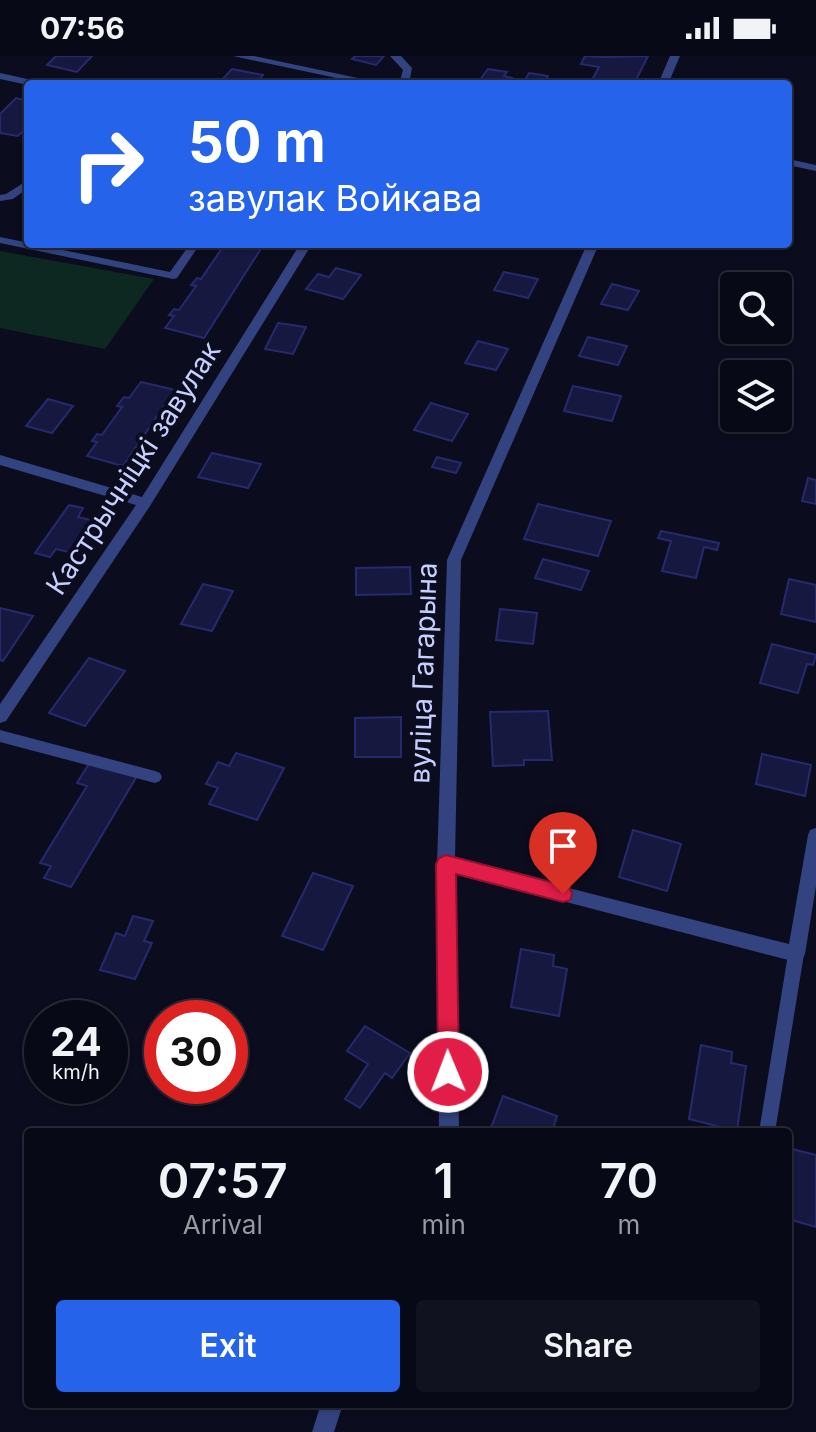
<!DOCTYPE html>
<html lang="en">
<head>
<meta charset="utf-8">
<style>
  :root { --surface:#080916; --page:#11121f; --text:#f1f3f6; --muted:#989aa1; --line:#292a35; --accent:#2563eb }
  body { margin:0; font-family:Inter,sans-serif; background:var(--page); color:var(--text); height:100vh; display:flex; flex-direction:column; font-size:30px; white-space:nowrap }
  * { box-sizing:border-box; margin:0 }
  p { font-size:26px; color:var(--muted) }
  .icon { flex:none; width:44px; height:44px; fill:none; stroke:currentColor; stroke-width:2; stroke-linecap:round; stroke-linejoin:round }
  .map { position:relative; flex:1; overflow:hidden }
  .sheet { position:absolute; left:24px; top:1072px; width:768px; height:280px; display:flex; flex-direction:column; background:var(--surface); border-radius:8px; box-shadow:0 2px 6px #0004,0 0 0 2px var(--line) }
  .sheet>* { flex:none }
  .banner { position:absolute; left:24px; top:24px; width:768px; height:168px; border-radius:8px; box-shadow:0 2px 6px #0004,0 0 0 2px var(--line); background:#2563eb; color:#fff; overflow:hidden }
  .fabs { position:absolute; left:720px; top:216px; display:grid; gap:16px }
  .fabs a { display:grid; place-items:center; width:72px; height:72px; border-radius:8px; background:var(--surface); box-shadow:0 2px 6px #0004,0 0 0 2px var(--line); font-size:40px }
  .speed { position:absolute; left:24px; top:944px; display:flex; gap:16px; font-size:40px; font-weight:700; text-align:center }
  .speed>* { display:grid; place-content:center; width:104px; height:104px; border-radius:50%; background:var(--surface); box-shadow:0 2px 6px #0004,0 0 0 2px var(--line); line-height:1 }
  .speed small { font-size:20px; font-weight:400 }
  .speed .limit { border:12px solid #d22; background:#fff; color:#111 }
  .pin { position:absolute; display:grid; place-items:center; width:68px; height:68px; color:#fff; margin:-82px -34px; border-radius:50% 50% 50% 0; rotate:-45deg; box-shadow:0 0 8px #0007 }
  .pin .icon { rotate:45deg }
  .me { position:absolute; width:88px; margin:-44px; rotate:359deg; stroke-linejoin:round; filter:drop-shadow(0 0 6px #0008) }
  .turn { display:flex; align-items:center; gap:28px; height:168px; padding:0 32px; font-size:36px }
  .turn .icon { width:104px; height:104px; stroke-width:2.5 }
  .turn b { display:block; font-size:56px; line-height:68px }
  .eta { display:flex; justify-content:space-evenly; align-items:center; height:136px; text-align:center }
  .eta b { font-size:48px; font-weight:600; line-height:56px }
  .cta { display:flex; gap:16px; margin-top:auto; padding:16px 32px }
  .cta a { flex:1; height:92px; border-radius:8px; background:var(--accent); color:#fff; font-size:32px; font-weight:600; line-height:92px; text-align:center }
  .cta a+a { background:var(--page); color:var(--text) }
  .status { display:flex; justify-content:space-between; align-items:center; height:56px; padding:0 40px; background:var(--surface); direction:ltr }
  .status svg { height:22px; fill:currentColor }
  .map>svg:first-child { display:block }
</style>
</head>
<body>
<div class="status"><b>07:56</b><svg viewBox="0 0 49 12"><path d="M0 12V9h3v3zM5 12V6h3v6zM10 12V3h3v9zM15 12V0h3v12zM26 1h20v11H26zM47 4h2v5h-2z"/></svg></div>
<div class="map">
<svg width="816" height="1376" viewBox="0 0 816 1376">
  <rect width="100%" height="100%" fill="#0b0c1e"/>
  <!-- green -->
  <path fill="#0d2820" d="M 0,195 L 154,223 L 105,293 L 0,272 Z"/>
  <!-- building -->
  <g fill="#161840" stroke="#262a6d" stroke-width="2">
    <path d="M 56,0 L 92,0 L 77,16 L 47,9 Z"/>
    <path d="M 355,0 L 384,0 L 376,9 L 352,3 Z"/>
    <path d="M 585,0 L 604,1 L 648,0 L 634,28 L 590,28 L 599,11 L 581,8 Z"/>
    <path d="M 232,13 L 263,19 L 256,28 L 218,28 Z"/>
    <path d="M 488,13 L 507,16 L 504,20 L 512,22 L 508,28 L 479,25 Z"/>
    <path d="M 529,17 L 548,20 L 544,28 L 523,28 Z"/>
    <path d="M 16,42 L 28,45 L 28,70 L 18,80 L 0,77 L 0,58 Z"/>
    <path d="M 225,188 L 262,191 L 204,282 L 165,272 L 174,260 L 169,259 L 174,253 L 179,254 L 196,230 L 191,229 L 197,222 L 201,223 Z"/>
    <path d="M 336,212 L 361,219 L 343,243 L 306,233 L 318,218 L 329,221 Z"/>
    <path d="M 504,216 L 538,223 L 528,242 L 494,234 Z"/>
    <path d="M 612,228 L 639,235 L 628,254 L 601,248 Z"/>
    <path d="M 278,267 L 306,271 L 293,298 L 265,293 Z"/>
    <path d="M 588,281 L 627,290 L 618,309 L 579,300 Z"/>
    <path d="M 478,285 L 508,293 L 496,314 L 465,307 Z"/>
    <path d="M 141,326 L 175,334 L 123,410 L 87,400 L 97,386 L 92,385 L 97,378 L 102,379 L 122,351 L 117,350 L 124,341 L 129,342 Z"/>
    <path d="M 573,330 L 621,340 L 612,365 L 564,355 Z"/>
    <path d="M 48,343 L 73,350 L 52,377 L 26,370 Z"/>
    <path d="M 431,347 L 468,358 L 452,385 L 414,374 Z"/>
    <path d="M 212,397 L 261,408 L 248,432 L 198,421 Z"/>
    <path d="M 437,401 L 461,407 L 456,417 L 432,411 Z"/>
    <path d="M 808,422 L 816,424 L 816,448 L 802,445 Z"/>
    <path d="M 538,448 L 611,465 L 598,500 L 524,483 Z"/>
    <path d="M 69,449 L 83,452 L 78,461 L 103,467 L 82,499 L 56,493 L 50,501 L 35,497 Z"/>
    <path d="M 661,475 L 719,487 L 717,494 L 704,491 L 696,522 L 662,515 L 671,485 L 658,482 Z"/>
    <path d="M 543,503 L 589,515 L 581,534 L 535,522 Z"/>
    <path d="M 410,511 L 411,538 L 356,539 L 356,512 Z"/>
    <path d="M 789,523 L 816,529 L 816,566 L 781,558 Z"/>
    <path d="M 203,528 L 233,535 L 212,575 L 181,568 Z"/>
    <path d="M 0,552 L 33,560 L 3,605 L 0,604 Z"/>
    <path d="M 500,553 L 537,557 L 533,588 L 496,584 Z"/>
    <path d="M 772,588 L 816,599 L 813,609 L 807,608 L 798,637 L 760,627 Z"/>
    <path d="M 89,602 L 125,615 L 85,670 L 49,657 Z"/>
    <path d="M 548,655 L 552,704 L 524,704 L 524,709 L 493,710 L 490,656 Z"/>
    <path d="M 401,661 L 401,701 L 355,701 L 355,662 Z"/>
    <path d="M 236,697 L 284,712 L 257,764 L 209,748 L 218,732 L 206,728 L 218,706 L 229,710 Z"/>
    <path d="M 762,698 L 811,709 L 805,740 L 756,728 Z"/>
    <path d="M 90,706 L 137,720 L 71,831 L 44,822 L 51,810 L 40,807 L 87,730 L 77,727 Z"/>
    <path d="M 633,774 L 681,788 L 667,835 L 619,821 Z"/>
    <path d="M 313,817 L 353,830 L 323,894 L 282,880 Z"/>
    <path d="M 133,860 L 153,865 L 144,885 L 152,887 L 135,923 L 100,914 L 116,877 L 125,880 Z"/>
    <path d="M 521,893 L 554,899 L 553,910 L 567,913 L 559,960 L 511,951 Z"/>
    <path d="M 365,970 L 410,997 L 392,1022 L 385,1017 L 360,1052 L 345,1043 L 368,1008 L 347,995 Z"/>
    <path d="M 701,989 L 732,996 L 731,1007 L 746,1010 L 737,1075 L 689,1063 Z"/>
    <path d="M 503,1040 L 557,1060 L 552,1076 L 502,1076 L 491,1072 Z"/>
    <path d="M 792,1093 L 816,1099 L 816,1171 L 788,1163 Z"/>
  </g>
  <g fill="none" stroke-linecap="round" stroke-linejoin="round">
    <!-- lane -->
    <g fill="#334380" fill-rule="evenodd">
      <path d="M 0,17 L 41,26 L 43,28 L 28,29 L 0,23 Z"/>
      <path d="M 28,124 L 28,132 L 13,143 L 0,145 L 0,139 L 6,138 Z"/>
      <path d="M 0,181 L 170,216 L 190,188 L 200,188 L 177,222 L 173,223 L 0,187 Z"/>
      <path d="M 0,674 L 155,715 L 160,717 L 162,721 L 160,725 L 155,727 L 0,686 Z"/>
      <path d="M 796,891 L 801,893 L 804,898 L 775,1076 L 759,1076 L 788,898 L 791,893 Z"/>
    </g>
    <!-- street -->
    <g fill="#334380" fill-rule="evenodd">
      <path d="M 233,0 L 254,0 L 386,28 L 365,28 Z"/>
      <path d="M 390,0 L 401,0 L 412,12 L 409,28 L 399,28 L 403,14 Z"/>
      <path d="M 670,0 L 680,0 L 668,28 L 658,28 Z"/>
      <path d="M 788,103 L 816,109 L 816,115 L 788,109 Z"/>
      <path d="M 300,188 L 312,188 L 150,450 L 6,665 L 0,667 L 0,648 L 136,449 L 0,409 L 0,399 L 142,441 Z"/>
      <path d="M 587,188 L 599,188 L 461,504 L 455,803 L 789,888 L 808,779 L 810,774 L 816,772 L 816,830 L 805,898 L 802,904 L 796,906 L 455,817 L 459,1076 L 439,1076 L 437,808 L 447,504 Z"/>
      <path d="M 321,1348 L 343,1348 L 334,1376 L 312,1376 Z"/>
    </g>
  </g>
  <!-- route -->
  <path fill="#e11d48" stroke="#92132f" stroke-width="2" d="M 446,799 L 563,829 L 570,832 L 572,838 L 570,844 L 563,846 L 456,818 L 459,1016 L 456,1023 L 448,1026 L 441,1023 L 438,1016 L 436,808 L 439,802 Z"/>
  <g text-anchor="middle" stroke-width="8" stroke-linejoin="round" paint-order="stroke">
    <!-- street labels -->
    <g font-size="28" fill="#c7cfff" stroke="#0b0c1e">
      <text transform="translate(133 412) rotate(-57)" y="10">Кастрычніцкі завулак</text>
      <text transform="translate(423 617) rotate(-88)" y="10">вуліца Гагарына</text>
    </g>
  </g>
</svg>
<div class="fabs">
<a><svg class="icon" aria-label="search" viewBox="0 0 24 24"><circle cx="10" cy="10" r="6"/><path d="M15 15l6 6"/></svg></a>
<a><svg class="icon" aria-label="layers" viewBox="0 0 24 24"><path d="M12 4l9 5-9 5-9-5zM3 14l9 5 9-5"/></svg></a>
</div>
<div class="speed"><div>24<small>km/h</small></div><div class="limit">30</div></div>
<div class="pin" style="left:563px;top:838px;background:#d93025"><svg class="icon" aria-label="arrive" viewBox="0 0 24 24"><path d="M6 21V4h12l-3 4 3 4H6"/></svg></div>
<svg class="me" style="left:448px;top:1016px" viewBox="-20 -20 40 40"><circle r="17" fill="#e11d48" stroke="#fff" stroke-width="3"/><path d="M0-11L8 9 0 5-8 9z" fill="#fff"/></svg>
<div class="banner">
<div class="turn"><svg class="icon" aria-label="right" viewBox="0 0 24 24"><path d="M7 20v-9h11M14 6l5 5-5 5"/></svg><div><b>50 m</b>завулак Войкава</div></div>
</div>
<section class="sheet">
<div class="eta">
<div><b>07:57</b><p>Arrival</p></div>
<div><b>1</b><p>min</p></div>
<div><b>70</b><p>m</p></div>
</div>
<div class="cta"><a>Exit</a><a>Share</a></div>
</section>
</div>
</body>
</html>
